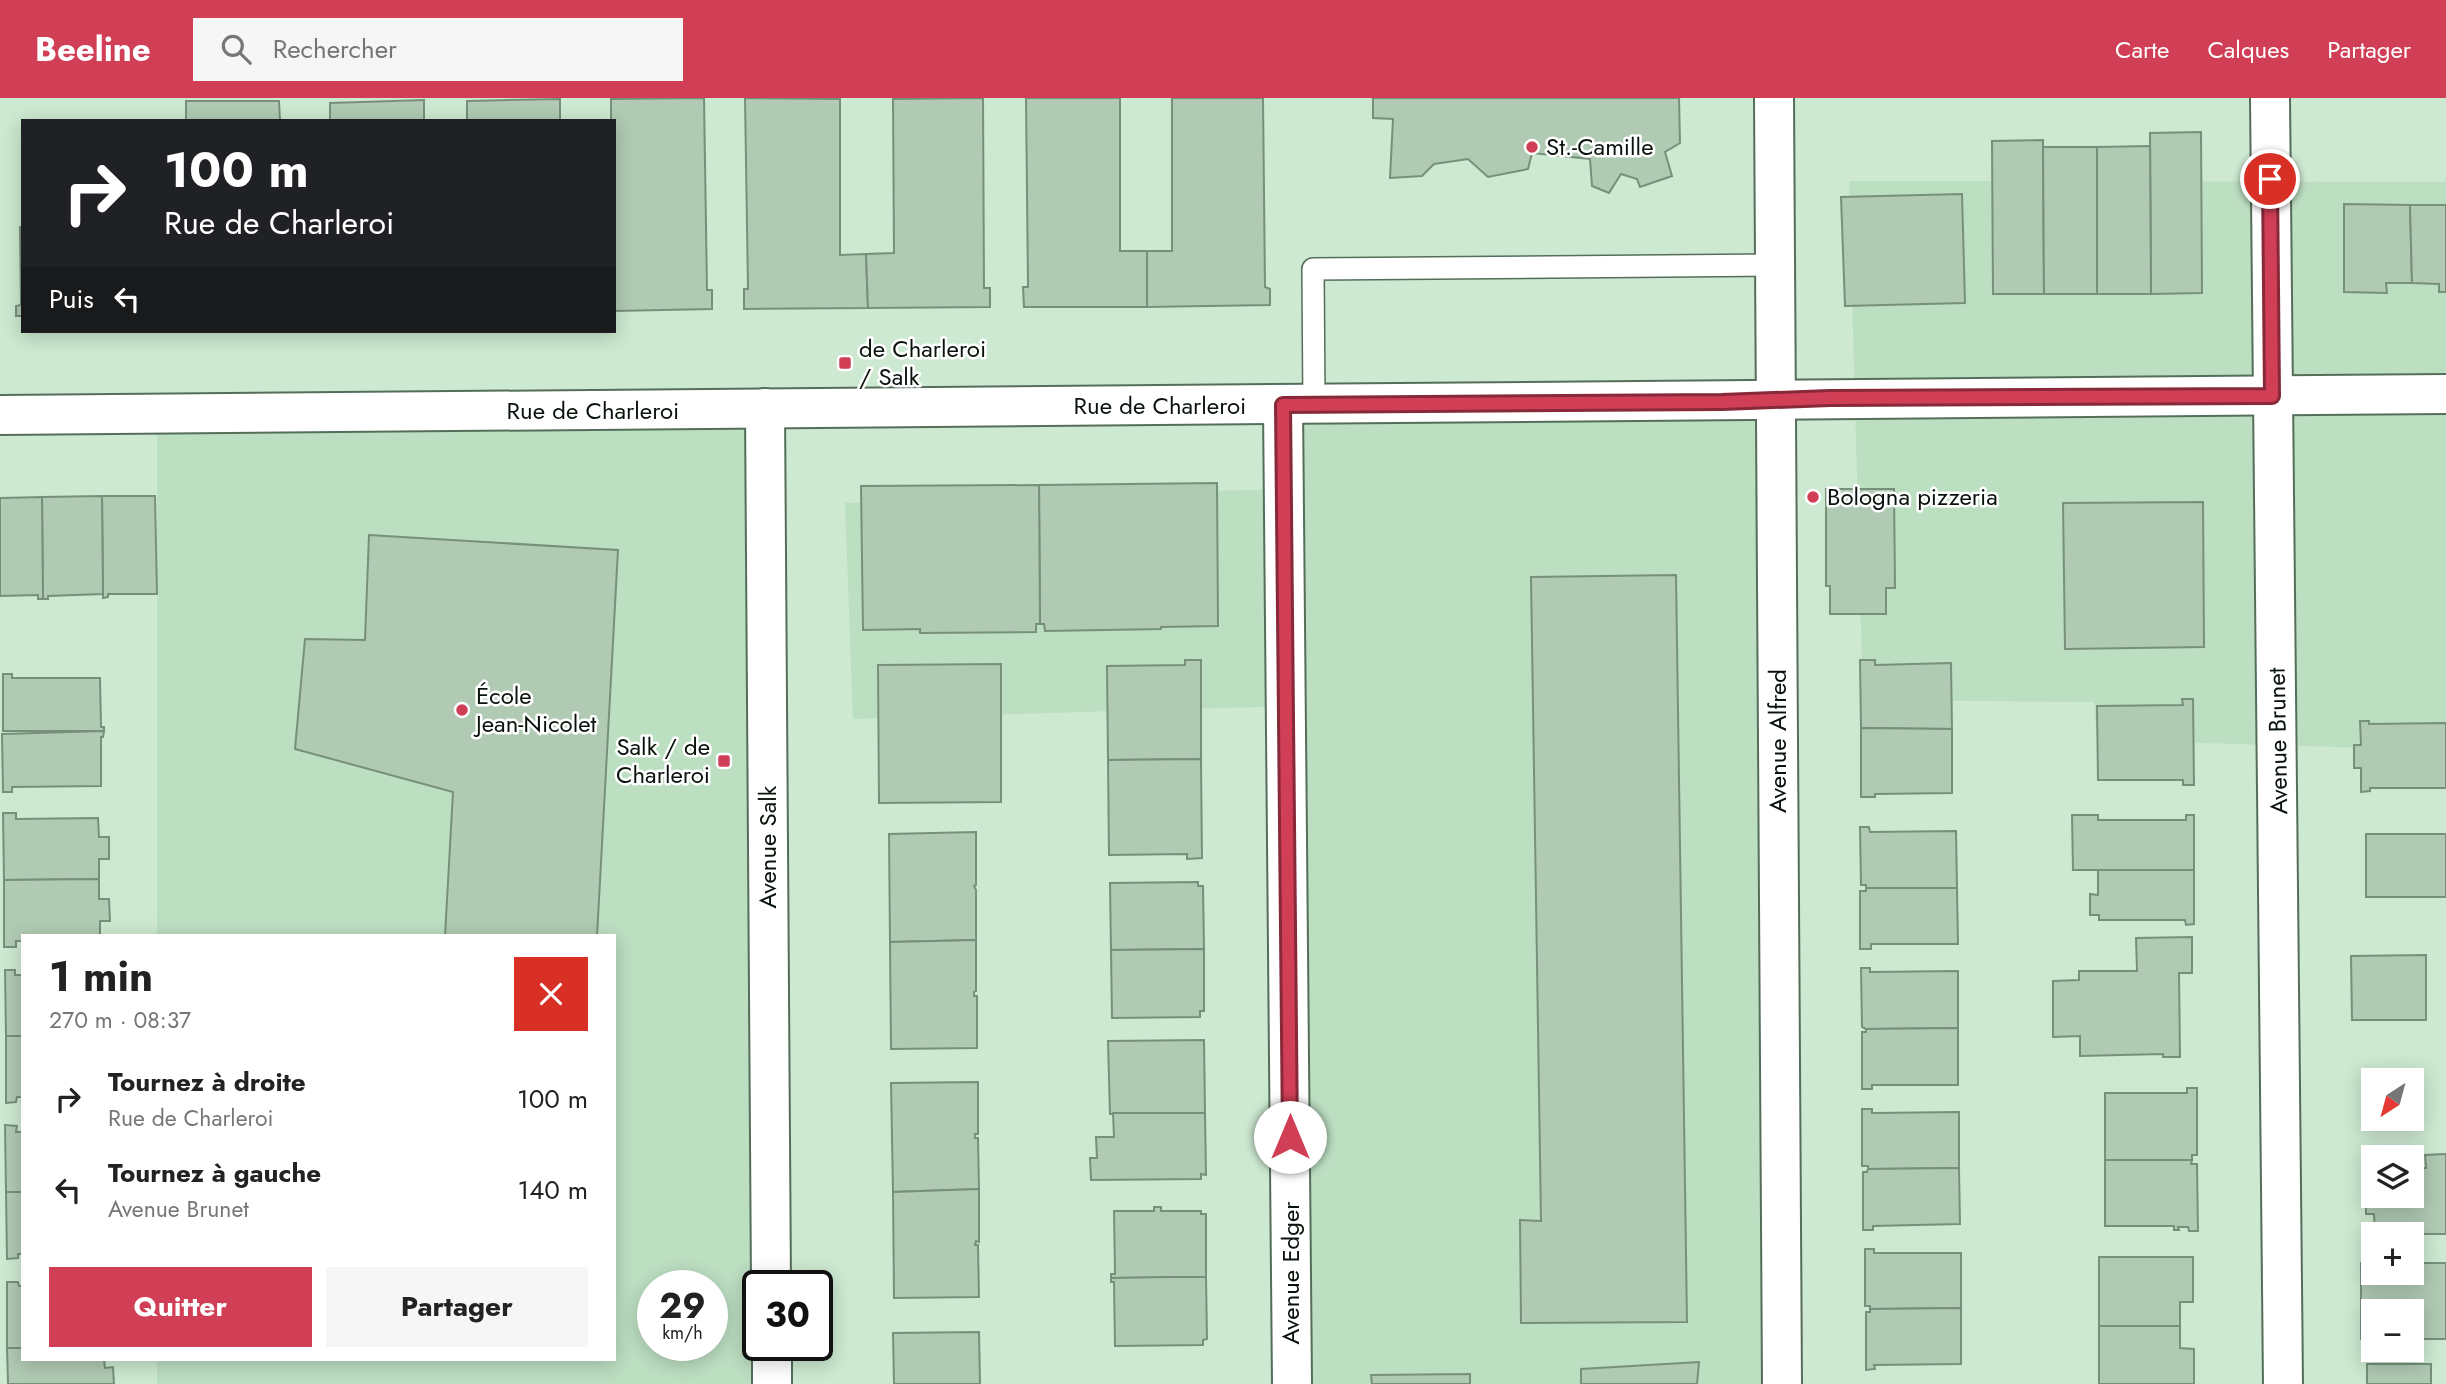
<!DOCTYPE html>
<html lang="fr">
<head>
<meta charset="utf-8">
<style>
  :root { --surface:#fff; --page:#f6f6f6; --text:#222; --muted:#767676; --accent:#d03f56 }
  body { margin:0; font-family:Jost,sans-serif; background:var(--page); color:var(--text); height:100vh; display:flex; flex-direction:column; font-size:26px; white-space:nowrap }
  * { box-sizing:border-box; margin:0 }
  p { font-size:23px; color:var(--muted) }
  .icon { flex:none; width:38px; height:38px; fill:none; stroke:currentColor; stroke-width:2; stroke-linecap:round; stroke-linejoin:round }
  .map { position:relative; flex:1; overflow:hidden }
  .drawer { position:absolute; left:21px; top:836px; width:595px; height:427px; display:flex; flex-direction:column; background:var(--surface); border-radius:0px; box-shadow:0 4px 18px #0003 }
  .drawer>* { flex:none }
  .hud { position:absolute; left:21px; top:21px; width:595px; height:214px; border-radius:0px; box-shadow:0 4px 18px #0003; background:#202124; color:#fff; overflow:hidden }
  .needle { width:46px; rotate:216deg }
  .tools { position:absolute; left:2361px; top:970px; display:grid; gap:14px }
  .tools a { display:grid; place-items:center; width:63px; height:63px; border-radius:0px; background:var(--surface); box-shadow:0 4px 18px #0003; font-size:35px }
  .speed { position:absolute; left:637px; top:1172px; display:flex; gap:14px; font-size:35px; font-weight:700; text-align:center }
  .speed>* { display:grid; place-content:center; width:91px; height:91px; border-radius:50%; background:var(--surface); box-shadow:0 4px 18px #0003; line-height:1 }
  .speed small { font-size:18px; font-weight:400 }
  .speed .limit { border:4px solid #111; border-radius:10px; background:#fff; color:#111 }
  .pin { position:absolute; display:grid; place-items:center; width:60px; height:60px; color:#fff; margin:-30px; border:4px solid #fff; border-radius:50%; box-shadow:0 2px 7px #0007 }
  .me { position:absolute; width:77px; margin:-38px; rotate:0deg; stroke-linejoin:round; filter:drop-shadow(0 0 5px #0008) }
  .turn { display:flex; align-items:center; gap:24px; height:147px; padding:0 28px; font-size:32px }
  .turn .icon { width:91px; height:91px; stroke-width:2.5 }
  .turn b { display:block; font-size:49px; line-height:60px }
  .then { display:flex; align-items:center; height:66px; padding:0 28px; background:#0003; gap:14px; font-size:26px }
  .round { display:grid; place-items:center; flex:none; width:74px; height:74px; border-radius:0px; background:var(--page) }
  .headline { display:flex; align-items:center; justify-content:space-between; height:119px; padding:0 28px }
  h1 { font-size:42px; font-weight:700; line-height:52px }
  .button { display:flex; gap:14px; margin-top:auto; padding:14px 28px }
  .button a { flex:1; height:80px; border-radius:0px; background:var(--accent); color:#fff; font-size:28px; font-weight:700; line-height:80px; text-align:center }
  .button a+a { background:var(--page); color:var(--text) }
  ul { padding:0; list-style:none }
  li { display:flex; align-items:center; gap:21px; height:91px; padding:0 28px }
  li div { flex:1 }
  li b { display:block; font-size:26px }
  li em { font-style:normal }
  header { display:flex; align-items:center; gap:42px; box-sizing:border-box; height:98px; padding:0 35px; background:var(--accent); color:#fff }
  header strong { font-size:33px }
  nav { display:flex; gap:38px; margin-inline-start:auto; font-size:24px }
  .search { width:490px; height:63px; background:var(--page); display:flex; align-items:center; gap:18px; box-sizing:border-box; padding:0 24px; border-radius:0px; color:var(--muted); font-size:26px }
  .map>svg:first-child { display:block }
</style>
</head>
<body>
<header>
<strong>Beeline</strong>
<div class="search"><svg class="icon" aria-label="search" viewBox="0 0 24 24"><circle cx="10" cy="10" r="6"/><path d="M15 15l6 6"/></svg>Rechercher</div>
<nav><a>Carte</a><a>Calques</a><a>Partager</a></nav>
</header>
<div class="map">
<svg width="2446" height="1286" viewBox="0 0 2446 1286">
  <rect width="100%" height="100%" fill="#cde9d1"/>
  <!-- built -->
  <g fill="#bcdec1" fill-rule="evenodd">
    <path d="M 1849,83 L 2446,84 L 2446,652 L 2097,642 L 2094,604 L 1863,602 Z"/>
    <path d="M 1777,302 L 1782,1286 L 1292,1286 L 1286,608 L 853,621 L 845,405 L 1279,391 L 1283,307 Z"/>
    <path d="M 765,310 L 758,1248 L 772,1286 L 157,1286 L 157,1262 L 614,1262 L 614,838 L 157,838 L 157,316 ZM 653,1188 L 712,1188 L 712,1248 L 653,1248 Z"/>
  </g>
  <!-- building -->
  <g fill="#b0cab3" stroke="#77907a" stroke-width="2">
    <path d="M 704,0 L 707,192 L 712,192 L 712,211 L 614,213 L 614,23 L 611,23 L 611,1 Z"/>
    <path d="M 745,0 L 840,1 L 840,157 L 866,156 L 868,210 L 744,211 L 744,191 L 748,191 Z"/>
    <path d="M 983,0 L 984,190 L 990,190 L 990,209 L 868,210 L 866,156 L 894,155 L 893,1 Z"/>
    <path d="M 1026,0 L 1120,0 L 1120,153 L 1147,153 L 1147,209 L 1024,209 L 1023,189 L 1028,189 Z"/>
    <path d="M 1172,0 L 1263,0 L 1265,189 L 1270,191 L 1270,207 L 1147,209 L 1147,153 L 1172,153 Z"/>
    <path d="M 1373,0 L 1679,0 L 1680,45 L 1665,54 L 1672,78 L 1640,89 L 1637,81 L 1621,76 L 1609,95 L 1592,88 L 1590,61 L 1532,55 L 1528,71 L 1488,79 L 1468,61 L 1434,66 L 1422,78 L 1390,80 L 1393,21 L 1373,20 Z"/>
    <path d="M 560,1 L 560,23 L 467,23 L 467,3 Z"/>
    <path d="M 424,2 L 424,23 L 330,23 L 330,5 Z"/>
    <path d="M 186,3 L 279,3 L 280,23 L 186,23 Z"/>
    <path d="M 2201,34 L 2202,195 L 2151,196 L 2150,35 Z"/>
    <path d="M 2043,42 L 2044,196 L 1993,196 L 1992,43 Z"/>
    <path d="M 2150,48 L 2151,196 L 2097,196 L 2097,49 Z"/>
    <path d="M 2043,49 L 2097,49 L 2097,196 L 2044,196 Z"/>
    <path d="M 1962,96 L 1965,205 L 1845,208 L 1841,99 Z"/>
    <path d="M 2344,106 L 2410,107 L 2412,185 L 2386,185 L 2387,195 L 2344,194 Z"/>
    <path d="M 2410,107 L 2446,107 L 2446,194 L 2439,194 L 2439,186 L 2412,185 Z"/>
    <path d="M 20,129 L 23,129 L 23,218 L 16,218 L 16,208 L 21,207 Z"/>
    <path d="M 1217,385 L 1218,528 L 1161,529 L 1161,531 L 1045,533 L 1044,526 L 1040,526 L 1039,387 Z"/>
    <path d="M 1039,387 L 1040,526 L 1036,526 L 1036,534 L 920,535 L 920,531 L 863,532 L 861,388 Z"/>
    <path d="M 1826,391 L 1894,391 L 1895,490 L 1886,490 L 1886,516 L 1830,516 L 1830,488 L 1826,488 Z"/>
    <path d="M 102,398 L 155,398 L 157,496 L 108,496 L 108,499 L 103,500 Z"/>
    <path d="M 102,398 L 103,496 L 48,498 L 48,501 L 43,501 L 42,399 Z"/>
    <path d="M 42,399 L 43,501 L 38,501 L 38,497 L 0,498 L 0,400 Z"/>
    <path d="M 2203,404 L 2204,549 L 2065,551 L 2063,405 Z"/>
    <path d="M 369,437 L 618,452 L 597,838 L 445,838 L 453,694 L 295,651 L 305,541 L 365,542 Z"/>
    <path d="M 1676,477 L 1687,1224 L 1521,1225 L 1520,1122 L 1541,1123 L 1531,479 Z"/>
    <path d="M 1185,562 L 1201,562 L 1201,661 L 1108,662 L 1107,568 L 1185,567 Z"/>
    <path d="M 1860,562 L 1875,562 L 1875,567 L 1951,565 L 1952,631 L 1861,630 Z"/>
    <path d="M 1001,566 L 1001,704 L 879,705 L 878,567 Z"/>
    <path d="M 3,576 L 12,576 L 12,580 L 100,580 L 101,629 L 104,629 L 104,633 L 3,633 Z"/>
    <path d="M 2182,601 L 2193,601 L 2194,687 L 2183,687 L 2183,682 L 2098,682 L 2097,608 L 2183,607 Z"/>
    <path d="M 2360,623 L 2369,623 L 2369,626 L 2446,625 L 2446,690 L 2370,690 L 2370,693 L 2361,694 L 2361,670 L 2354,670 L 2354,647 L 2361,647 Z"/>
    <path d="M 1861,630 L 1952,631 L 1952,695 L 1875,696 L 1875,699 L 1861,699 Z"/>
    <path d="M 104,633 L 103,639 L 101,639 L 101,688 L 12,689 L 12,694 L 3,694 L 2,636 Z"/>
    <path d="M 1201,661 L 1202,760 L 1187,761 L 1187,756 L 1109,757 L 1108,662 Z"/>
    <path d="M 3,715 L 16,715 L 16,721 L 98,720 L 99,739 L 109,739 L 109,761 L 99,761 L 99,781 L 4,782 Z"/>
    <path d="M 2072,717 L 2098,717 L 2098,722 L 2186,722 L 2186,717 L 2194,717 L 2194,772 L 2073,772 Z"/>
    <path d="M 1860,729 L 1869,729 L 1870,734 L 1956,733 L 1957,790 L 1866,790 L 1866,787 L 1861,787 Z"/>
    <path d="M 976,734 L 976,787 L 974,788 L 976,792 L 976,842 L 890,844 L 889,736 Z"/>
    <rect x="2366" y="736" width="80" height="63"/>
    <path d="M 2098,772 L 2194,772 L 2194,826 L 2186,827 L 2185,822 L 2099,822 L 2099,817 L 2090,817 L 2090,796 L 2098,797 Z"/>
    <path d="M 99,781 L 99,801 L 109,801 L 110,823 L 100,823 L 100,838 L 23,838 L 23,843 L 16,843 L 16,849 L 4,849 L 4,782 Z"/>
    <path d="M 1198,784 L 1198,788 L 1203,788 L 1204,851 L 1111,852 L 1110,785 Z"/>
    <path d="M 1866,790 L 1957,790 L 1958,846 L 1871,846 L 1871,851 L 1860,851 L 1860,793 L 1866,793 Z"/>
    <path d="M 2192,839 L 2192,875 L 2179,875 L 2180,959 L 2163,959 L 2163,956 L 2080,958 L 2080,938 L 2053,939 L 2053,883 L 2079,882 L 2079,873 L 2137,873 L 2136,840 Z"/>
    <path d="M 976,842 L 976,893 L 974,894 L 974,898 L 977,898 L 977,950 L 891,951 L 890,844 Z"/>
    <path d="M 1204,851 L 1204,913 L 1200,913 L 1200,919 L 1112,920 L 1111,852 Z"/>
    <path d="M 2426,857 L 2426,922 L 2352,922 L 2351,858 Z"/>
    <path d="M 1861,870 L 1870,870 L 1870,874 L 1958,873 L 1958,930 L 1866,931 L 1862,929 Z"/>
    <path d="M 5,872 L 15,872 L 15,877 L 23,877 L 23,938 L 6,938 Z"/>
    <path d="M 1958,930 L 1958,987 L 1872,987 L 1872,991 L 1862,991 L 1862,934 L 1866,934 L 1866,931 Z"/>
    <path d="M 6,938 L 23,938 L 23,999 L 17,999 L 16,1004 L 6,1005 Z"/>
    <path d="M 1204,942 L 1205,1015 L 1110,1016 L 1108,943 Z"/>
    <path d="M 978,984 L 978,1036 L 975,1036 L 975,1040 L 978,1040 L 979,1091 L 893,1094 L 891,985 Z"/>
    <path d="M 2187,990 L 2197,990 L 2197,1057 L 2192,1057 L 2192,1062 L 2105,1062 L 2105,995 L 2187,995 Z"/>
    <path d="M 1862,1011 L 1872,1011 L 1872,1015 L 1959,1014 L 1959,1070 L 1868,1071 L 1868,1068 L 1862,1068 Z"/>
    <path d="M 1113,1015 L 1205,1015 L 1206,1077 L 1201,1076 L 1201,1081 L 1091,1082 L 1090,1060 L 1097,1060 L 1096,1039 L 1114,1039 Z"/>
    <path d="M 5,1027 L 17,1028 L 16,1034 L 23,1034 L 23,1094 L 6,1094 Z"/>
    <path d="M 2446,1056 L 2446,1136 L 2375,1136 L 2374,1116 L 2366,1116 L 2366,1088 L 2373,1088 L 2373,1097 L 2412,1097 L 2412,1070 L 2426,1070 L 2425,1057 Z"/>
    <path d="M 2105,1062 L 2192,1062 L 2191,1066 L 2197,1066 L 2198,1133 L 2189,1133 L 2188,1129 L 2178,1129 L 2179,1132 L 2174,1132 L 2174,1128 L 2105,1128 Z"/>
    <path d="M 1959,1070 L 1960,1126 L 1873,1128 L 1873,1132 L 1863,1132 L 1863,1074 L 1867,1074 L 1868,1071 Z"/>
    <path d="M 979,1091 L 979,1144 L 976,1143 L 975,1147 L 978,1147 L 979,1199 L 894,1200 L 893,1094 Z"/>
    <path d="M 6,1094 L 23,1094 L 23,1156 L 18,1156 L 18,1160 L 7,1161 Z"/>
    <path d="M 1154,1109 L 1161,1109 L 1161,1113 L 1201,1113 L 1201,1116 L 1206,1116 L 1206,1179 L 1111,1180 L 1111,1176 L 1115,1176 L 1114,1113 L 1154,1113 Z"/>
    <path d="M 1865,1151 L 1874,1151 L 1874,1155 L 1961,1155 L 1961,1210 L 1870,1211 L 1870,1208 L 1865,1208 Z"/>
    <path d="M 2099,1159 L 2193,1159 L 2193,1204 L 2180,1204 L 2180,1228 L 2099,1228 Z"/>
    <path d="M 2361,1165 L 2373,1165 L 2373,1174 L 2412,1174 L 2412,1165 L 2446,1165 L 2446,1241 L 2412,1241 L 2412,1213 L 2373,1213 L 2373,1241 L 2361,1241 Z"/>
    <path d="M 1169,1179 L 1206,1179 L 1207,1241 L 1203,1242 L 1203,1247 L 1115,1248 L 1114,1184 L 1111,1184 L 1111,1180 Z"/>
    <path d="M 7,1184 L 18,1184 L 19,1188 L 23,1188 L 23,1250 L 7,1250 Z"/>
    <path d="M 1961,1210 L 1961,1266 L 1874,1267 L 1875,1271 L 1866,1272 L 1866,1214 L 1870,1214 L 1870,1211 Z"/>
    <path d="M 2099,1228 L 2180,1228 L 2180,1250 L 2194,1251 L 2194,1286 L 2099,1286 Z"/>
    <path d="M 979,1234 L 980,1286 L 894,1286 L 893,1235 Z"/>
    <path d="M 7,1250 L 23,1250 L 23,1262 L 104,1262 L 105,1270 L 113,1269 L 114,1286 L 8,1286 Z"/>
    <path d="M 1699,1264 L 1697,1286 L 1581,1286 L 1581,1271 Z"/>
    <rect x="2367" y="1266" width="64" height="20"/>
    <path d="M 1470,1276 L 1470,1286 L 1372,1286 L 1371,1277 Z"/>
  </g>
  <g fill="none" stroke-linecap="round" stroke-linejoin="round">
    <!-- lane casing -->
    <g stroke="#556e59" stroke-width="24">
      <path id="lane" d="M 1314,307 L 1313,171 L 1776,167"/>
    </g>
    <!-- street casing -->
    <g stroke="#556e59" stroke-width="42">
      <g id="street">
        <path d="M 1774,0 L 1782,1286"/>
        <path d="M 2270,0 L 2283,1286"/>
        <path d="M 1283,307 L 1292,1286"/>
        <path d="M 765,310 L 771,1188"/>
        <path d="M 0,317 L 2446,296"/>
        <path d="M 772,1248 L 772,1286"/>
      </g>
    </g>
    <!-- lane -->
    <use href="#lane" stroke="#fff" stroke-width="21"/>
    <!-- street -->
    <use href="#street" stroke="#fff" stroke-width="38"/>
  </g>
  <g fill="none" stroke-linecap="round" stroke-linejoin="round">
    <!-- route casing -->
    <g stroke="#872938" stroke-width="18">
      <path id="route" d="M 1290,1039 L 1283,307 L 1722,304 L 1830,300 L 2272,298 L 2270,81"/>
    </g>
    <!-- route -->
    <use href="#route" stroke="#d03f56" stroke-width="12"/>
  </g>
  <!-- markers -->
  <g fill="#d03f56" stroke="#fff" stroke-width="2.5">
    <circle cx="1532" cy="49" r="7"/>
    <rect x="838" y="258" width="14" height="14" rx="3.5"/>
    <circle cx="1813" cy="399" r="7"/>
    <circle cx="462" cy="612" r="7"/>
    <rect x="717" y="656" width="14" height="14" rx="3.5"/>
  </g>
  <g text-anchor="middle" stroke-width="5" stroke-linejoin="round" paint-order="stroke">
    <!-- poi labels -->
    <g font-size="24" fill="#09130b" stroke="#fff" text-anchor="start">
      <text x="1546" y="57">St.-Camille</text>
      <text x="859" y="259">de Charleroi<tspan x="859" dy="28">/ Salk</tspan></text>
      <text x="1827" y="407">Bologna pizzeria</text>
      <text x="476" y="606">École<tspan x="476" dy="28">Jean-Nicolet</tspan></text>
      <text x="710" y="657" text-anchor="end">Salk / de<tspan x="710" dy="28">Charleroi</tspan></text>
    </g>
    <!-- street labels -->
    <g font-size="24" fill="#09130b" stroke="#fff">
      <text x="1160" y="316">Rue de Charleroi</text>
      <text x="593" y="321">Rue de Charleroi</text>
      <text transform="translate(1778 643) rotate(-90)" y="8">Avenue Alfred</text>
      <text transform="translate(2278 643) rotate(-91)" y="8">Avenue Brunet</text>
      <text transform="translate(768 749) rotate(-90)" y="8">Avenue Salk</text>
      <text transform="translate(1291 1175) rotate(-90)" y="8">Avenue Edger</text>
    </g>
  </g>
</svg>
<div class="tools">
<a><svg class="needle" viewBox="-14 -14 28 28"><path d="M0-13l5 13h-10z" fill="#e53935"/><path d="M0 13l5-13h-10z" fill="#767676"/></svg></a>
<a><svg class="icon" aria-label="layers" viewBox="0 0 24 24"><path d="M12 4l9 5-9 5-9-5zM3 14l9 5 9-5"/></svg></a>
<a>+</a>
<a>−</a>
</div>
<div class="speed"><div>29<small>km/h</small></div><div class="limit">30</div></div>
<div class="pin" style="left:2270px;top:81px;background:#d93025"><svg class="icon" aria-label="arrive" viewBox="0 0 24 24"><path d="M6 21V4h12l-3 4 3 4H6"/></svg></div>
<svg class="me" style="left:1290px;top:1039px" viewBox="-20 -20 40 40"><circle r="19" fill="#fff"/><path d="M0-13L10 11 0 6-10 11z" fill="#d03f56"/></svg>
<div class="hud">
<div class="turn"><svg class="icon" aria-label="right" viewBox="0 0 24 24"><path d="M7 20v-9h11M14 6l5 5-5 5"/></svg><div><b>100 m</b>Rue de Charleroi</div></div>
<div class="then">Puis<svg class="icon" aria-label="left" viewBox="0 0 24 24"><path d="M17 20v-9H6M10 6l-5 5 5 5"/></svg></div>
</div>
<section class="drawer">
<div class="headline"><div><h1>1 min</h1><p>270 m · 08:37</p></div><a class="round" style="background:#d93025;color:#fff"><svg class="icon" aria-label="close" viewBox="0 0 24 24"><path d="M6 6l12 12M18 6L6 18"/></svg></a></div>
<ul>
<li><svg class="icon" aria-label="right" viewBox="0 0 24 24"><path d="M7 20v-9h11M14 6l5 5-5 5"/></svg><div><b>Tournez à droite</b><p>Rue de Charleroi</p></div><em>100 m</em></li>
<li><svg class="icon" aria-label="left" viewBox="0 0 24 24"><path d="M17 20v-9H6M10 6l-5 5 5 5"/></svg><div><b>Tournez à gauche</b><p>Avenue Brunet</p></div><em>140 m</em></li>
</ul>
<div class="button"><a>Quitter</a><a>Partager</a></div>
</section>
</div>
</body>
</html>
